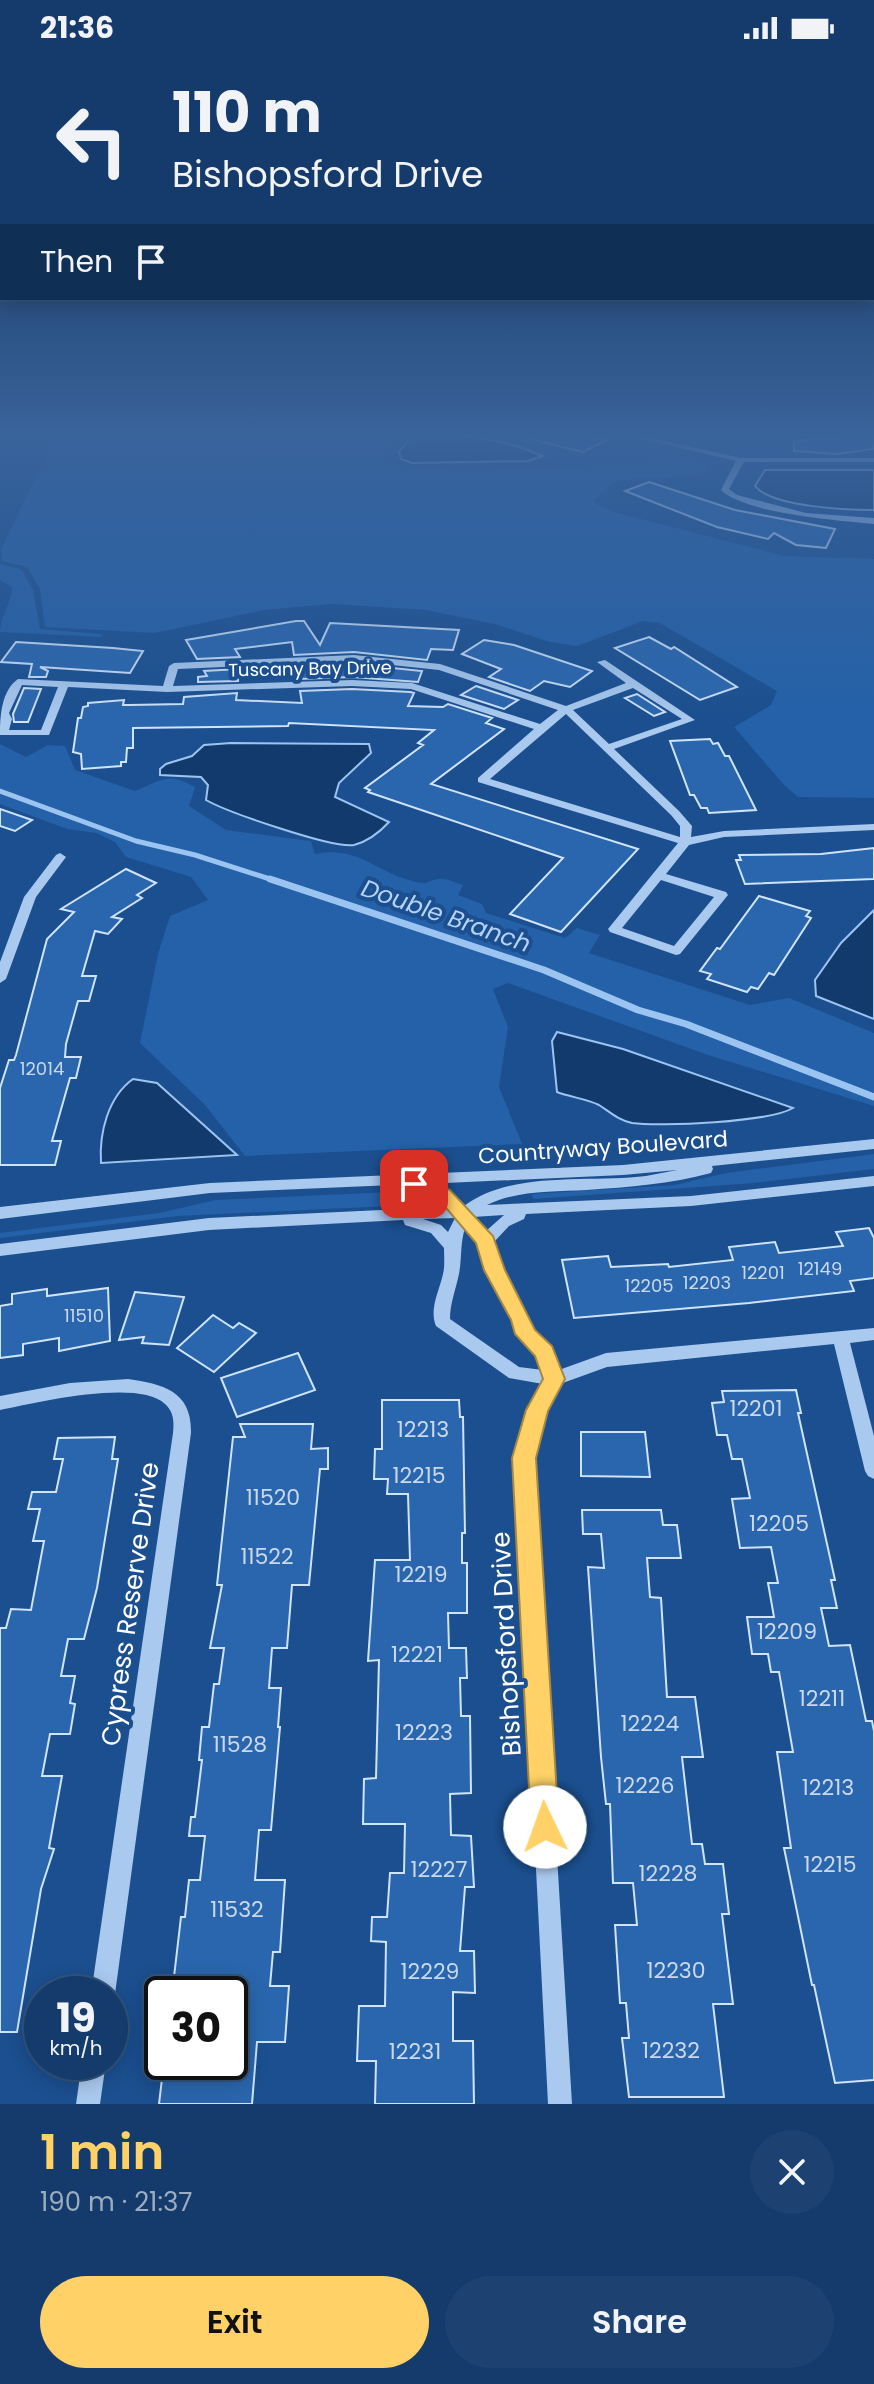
<!DOCTYPE html>
<html lang="en">
<head>
<meta charset="utf-8">
<style>
  :root { --surface:#143b6b; --page:#1d4271; --text:#f1f3f6; --muted:#9dadc1; --line:#33557e; --accent:#ffd166 }
  body { margin:0; font-family:Poppins,sans-serif; background:var(--page); color:var(--text); height:100vh; display:flex; flex-direction:column; font-size:30px; white-space:nowrap }
  * { box-sizing:border-box; margin:0 }
  p { font-size:26px; color:var(--muted) }
  .icon { flex:none; width:44px; height:44px; fill:none; stroke:currentColor; stroke-width:2; stroke-linecap:round; stroke-linejoin:round }
  .map { position:relative; height:2048px; overflow:hidden }
  .details { display:flex; flex-direction:column; background:var(--surface); flex:1 }
  .details>* { flex:none }
  .top-card { position:absolute; left:0px; top:0px; width:874px; height:244px; box-shadow:0 4px 20px #0003,0 0 0 2px var(--line); background:#143b6b; color:var(--text); overflow:hidden }
  .speed { position:absolute; left:24px; top:1920px; display:flex; gap:16px; font-size:40px; font-weight:700; text-align:center }
  .speed>* { display:grid; place-content:center; width:104px; height:104px; border-radius:50%; background:var(--surface); box-shadow:0 4px 20px #0003,0 0 0 2px var(--line); line-height:1 }
  .speed small { font-size:20px; font-weight:400 }
  .speed .limit { border:4px solid #111; border-radius:12px; background:#fff; color:#111 }
  .pin { position:absolute; display:grid; place-items:center; width:68px; height:68px; color:#fff; margin:-34px; border-radius:16px; box-shadow:0 4px 12px #0006 }
  .me { position:absolute; width:88px; margin:-44px; rotate:357deg; stroke-linejoin:round; filter:drop-shadow(0 0 6px #0008) }
  .turn { display:flex; align-items:center; gap:28px; height:168px; padding:0 40px; font-size:36px }
  .turn .icon { width:104px; height:104px; stroke-width:2.5 }
  .turn b { display:block; font-size:56px; line-height:68px }
  .then { display:flex; align-items:center; height:76px; padding:0 40px; background:#0003; gap:16px; font-size:30px }
  .round { display:grid; place-items:center; flex:none; width:84px; height:84px; border-radius:42px; background:var(--page) }
  .head { display:flex; align-items:center; justify-content:space-between; height:136px; padding:0 40px }
  h1 { font-size:48px; font-weight:600; line-height:60px; color:var(--accent) }
  .button { display:flex; gap:16px; margin-top:auto; padding:16px 40px }
  .button a { flex:1; height:92px; border-radius:48px; background:var(--accent); color:#111; font-size:32px; font-weight:600; line-height:92px; text-align:center }
  .button a+a { background:var(--page); color:var(--text) }
  .status { display:flex; justify-content:space-between; align-items:center; height:56px; padding:0 40px; background:var(--surface); direction:ltr }
  .status svg { height:22px; fill:currentColor }
  .map>svg:first-child { display:block }
</style>
</head>
<body>
<div class="status"><b>21:36</b><svg viewBox="0 0 49 12"><path d="M0 12V9h3v3zM5 12V6h3v6zM10 12V3h3v9zM15 12V0h3v12zM26 1h20v11H26zM47 4h2v5h-2z"/></svg></div>
<div class="map">
<svg width="874" height="2048" viewBox="0 0 874 2048">
  <rect width="100%" height="100%" fill="#1b4f8f"/>
  <!-- green -->
  <g fill="#2461a8">
    <path d="M 57,377 L 398,377 L 382,403 C 425,423 568,410 621,407 C 649,405 686,394 711,410 L 710,415 L 696,419 L 614,425 L 592,446 L 614,456 L 784,500 L 874,503 L 874,742 L 798,741 L 784,729 L 734,671 L 771,649 L 777,635 L 660,567 L 643,565 L 577,590 L 550,586 L 495,568 L 426,554 L 331,548 L 264,554 L 154,577 L 45,571 L 40,533 L 27,511 L 2,505 L 1,494 Z"/>
    <path d="M 0,508 L 21,513 L 33,534 L 40,573 L 100,578 L 103,581 L 0,576 C 0,560 12,547 12,531 L 0,524 Z"/>
    <path d="M 0,688 L 26,701 L 48,689 L 65,690 L 75,714 L 135,735 C 162,724 168,716 195,731 L 189,750 L 226,774 L 311,785 L 315,798 C 361,789 377,819 421,827 C 428,828 432,823 439,823 C 446,822 456,827 463,829 L 458,839 L 482,848 L 486,857 L 565,882 L 577,872 L 600,879 L 589,897 L 750,949 L 789,942 L 874,977 L 874,1050 L 708,999 L 508,927 L 493,933 L 508,971 L 499,1031 L 522,1088 L 245,1100 L 205,1049 L 140,987 L 158,898 L 170,860 L 208,844 L 191,821 L 126,801 L 115,786 L 96,777 L 67,773 L 0,748 Z"/>
    <path d="M 874,1098 L 874,1113 L 754,1127 L 533,1143 L 532,1138 L 675,1129 L 726,1117 Z"/>
    <path d="M 411,1135 L 410,1149 L 178,1160 L 0,1182 L 0,1177 L 159,1157 L 216,1144 Z"/>
  </g>
  <!-- water -->
  <g fill="#123a6d" stroke="#9cc4f0" stroke-width="2">
    <path d="M 414,377 C 459,377 502,382 543,400 L 528,405 L 412,407 L 401,403 L 399,396 Z"/>
    <path d="M 765,414 L 874,414 L 874,454 C 847,454 772,451 755,430 Z"/>
    <path d="M 231,687 L 369,688 L 371,697 L 339,727 L 335,741 L 389,766 C 379,777 369,785 354,789 C 334,793 227,756 206,744 L 208,729 L 201,721 L 160,719 L 160,713 L 166,708 L 192,700 L 204,689 Z"/>
    <path d="M 874,854 L 874,963 L 816,940 L 815,924 L 841,887 Z"/>
    <path d="M 557,976 L 623,993 L 793,1052 C 770,1066 660,1071 632,1067 C 618,1064 610,1056 599,1049 C 587,1043 570,1041 557,1036 L 552,985 Z"/>
    <path d="M 133,1023 L 157,1027 L 237,1099 L 101,1107 C 99,1077 108,1041 133,1023 Z"/>
  </g>
  <g fill="none" stroke-linecap="round" stroke-linejoin="round">
    <!-- stream-far1 -->
    <path stroke="#9cc4f0" stroke-width="5" d="M 0,735 L 136,785 L 195,799 L 276,825"/>
    <!-- stream -->
    <path stroke="#9cc4f0" stroke-width="7" d="M 270,823 L 544,914 L 638,954 L 686,968 L 874,1041"/>
  </g>
  <!-- building -->
  <g fill="#2a66ad" stroke="#cfe3fa" stroke-width="2">
    <path d="M 531,377 L 577,377 L 606,384 L 583,396 L 530,383 Z"/>
    <path d="M 874,378 L 874,393 L 837,398 L 794,395 L 794,385 Z"/>
    <path d="M 649,426 L 735,454 L 835,473 L 826,492 L 796,489 L 774,477 L 768,483 L 717,471 L 625,435 Z"/>
    <path d="M 296,565 L 304,565 L 320,589 L 330,567 L 459,574 L 453,594 L 431,593 L 427,604 L 354,596 L 294,599 L 292,586 L 235,593 L 240,601 L 197,603 L 186,584 Z"/>
    <path d="M 649,581 L 671,593 L 674,591 L 737,631 L 700,644 L 615,592 Z"/>
    <path d="M 484,584 L 514,589 L 592,615 L 570,631 L 544,625 L 530,635 L 489,621 L 501,613 L 462,598 Z"/>
    <path d="M 16,586 L 113,592 L 143,595 L 130,617 L 40,611 L 48,615 L 46,621 L 29,621 L 32,608 L 1,606 Z"/>
    <path d="M 354,608 L 422,615 L 418,626 L 352,621 L 298,623 L 296,611 Z"/>
    <path d="M 239,613 L 238,625 L 198,626 L 198,621 L 207,620 L 204,615 Z"/>
    <path d="M 476,630 L 518,644 L 504,653 L 461,639 Z"/>
    <path d="M 24,632 L 41,633 L 28,666 L 14,666 L 13,658 Z"/>
    <path d="M 352,633 L 410,636 L 414,637 L 408,650 L 443,651 L 448,648 L 492,662 L 486,667 L 504,673 L 431,728 L 638,793 L 561,876 L 510,858 L 563,802 L 368,736 L 370,734 L 365,732 L 423,689 L 418,687 L 434,674 L 289,667 L 288,670 L 133,672 L 133,692 L 127,692 L 126,706 L 121,706 L 121,710 L 82,713 L 81,698 L 73,696 L 78,662 L 81,662 L 83,651 L 88,650 L 88,647 L 124,644 L 123,649 L 129,649 L 183,648 L 184,641 L 237,637 L 236,644 L 302,647 L 300,635 Z"/>
    <path d="M 637,638 L 665,656 L 654,660 L 625,642 Z"/>
    <path d="M 710,683 L 713,688 L 718,687 L 725,700 L 729,700 L 756,754 L 709,757 L 707,752 L 701,752 L 694,739 L 690,739 L 670,685 Z"/>
    <path d="M 0,753 L 32,764 L 15,775 L 0,770 Z"/>
    <path d="M 874,792 L 874,823 L 745,828 L 736,804 L 741,804 L 739,799 L 821,798 Z"/>
    <path d="M 126,813 L 156,827 L 137,839 L 142,842 L 112,861 L 122,863 L 108,878 L 95,875 L 82,920 L 96,920 L 89,945 L 78,945 L 66,988 L 65,1001 L 81,1001 L 76,1022 L 70,1022 L 52,1085 L 61,1085 L 55,1109 L 0,1109 L 0,1032 L 9,1004 L 14,1004 L 16,999 L 47,883 L 74,856 L 61,853 Z"/>
    <path d="M 759,840 L 810,855 L 806,860 L 811,862 L 774,919 L 769,917 L 758,933 L 751,931 L 747,936 L 707,923 L 711,918 L 700,915 L 717,892 L 720,893 Z"/>
    <path d="M 869,1172 L 874,1182 L 874,1222 L 850,1225 L 854,1235 L 749,1247 L 574,1262 L 562,1204 L 608,1200 L 611,1211 L 668,1208 L 669,1211 L 733,1204 L 729,1191 L 775,1186 L 779,1197 L 843,1190 L 836,1176 Z"/>
    <path d="M 108,1232 L 110,1285 L 59,1295 L 59,1282 L 23,1288 L 23,1299 L 0,1302 L 0,1250 L 12,1248 L 12,1238 L 47,1233 L 47,1240 Z"/>
    <path d="M 135,1236 L 184,1241 L 169,1289 L 142,1287 L 144,1281 L 119,1284 Z"/>
    <path d="M 213,1259 L 233,1272 L 239,1267 L 256,1277 L 214,1316 L 177,1292 Z"/>
    <path d="M 298,1297 L 315,1334 L 237,1361 L 221,1322 Z"/>
    <path d="M 796,1334 L 801,1357 L 798,1357 L 835,1524 L 831,1524 L 837,1552 L 821,1552 L 829,1590 L 850,1589 L 866,1665 L 872,1665 L 874,1675 L 874,2024 L 835,2027 L 814,1929 L 812,1929 L 784,1792 L 791,1792 L 777,1696 L 793,1696 L 779,1616 L 771,1616 L 768,1598 L 752,1598 L 747,1561 L 774,1561 L 768,1527 L 778,1527 L 771,1491 L 740,1492 L 732,1443 L 750,1442 L 742,1403 L 732,1403 L 727,1379 L 717,1379 L 712,1347 L 724,1346 L 722,1335 Z"/>
    <path d="M 382,1344 L 459,1344 L 460,1361 L 463,1361 L 465,1477 L 462,1477 L 462,1507 L 467,1507 L 467,1557 L 448,1557 L 449,1592 L 466,1592 L 467,1622 L 460,1622 L 461,1660 L 470,1660 L 471,1737 L 450,1738 L 451,1779 L 471,1780 L 474,1831 L 465,1831 L 460,1895 L 474,1895 L 475,1937 L 453,1936 L 453,1985 L 473,1985 L 474,2048 L 375,2048 L 376,2005 L 357,2005 L 359,1950 L 385,1950 L 386,1886 L 371,1885 L 372,1861 L 387,1861 L 390,1817 L 404,1817 L 405,1768 L 363,1768 L 364,1723 L 376,1722 L 379,1604 L 368,1605 L 375,1504 L 410,1504 L 408,1438 L 387,1438 L 388,1423 L 374,1423 L 375,1393 L 382,1393 Z"/>
    <path d="M 240,1368 L 313,1368 L 311,1393 L 328,1392 L 328,1413 L 320,1413 L 309,1529 L 292,1529 L 287,1592 L 272,1592 L 269,1632 L 281,1632 L 278,1671 L 280,1671 L 271,1774 L 259,1774 L 255,1824 L 285,1824 L 280,1896 L 273,1896 L 270,1930 L 289,1930 L 285,1986 L 257,1986 L 252,2048 L 159,2048 L 164,2006 L 230,2006 L 230,1938 L 172,1938 L 181,1861 L 185,1861 L 189,1824 L 200,1824 L 205,1780 L 189,1780 L 191,1761 L 195,1761 L 202,1704 L 199,1704 L 202,1671 L 209,1671 L 214,1628 L 219,1628 L 224,1592 L 210,1592 L 222,1529 L 217,1529 L 233,1381 L 245,1381 Z"/>
    <path d="M 581,1376 L 645,1376 L 650,1421 L 581,1420 Z"/>
    <path d="M 115,1381 L 112,1403 L 118,1403 L 97,1532 L 84,1583 L 68,1583 L 61,1620 L 75,1620 L 70,1647 L 75,1648 L 70,1678 L 50,1678 L 42,1720 L 62,1720 L 49,1792 L 54,1793 L 41,1833 L 17,1976 L 0,1976 L 0,1572 L 6,1572 L 11,1553 L 31,1554 L 44,1485 L 33,1485 L 40,1453 L 28,1453 L 32,1436 L 56,1436 L 63,1403 L 54,1403 L 58,1382 Z"/>
    <path d="M 582,1454 L 661,1454 L 663,1469 L 677,1469 L 681,1502 L 647,1502 L 650,1541 L 661,1542 L 667,1641 L 695,1641 L 703,1701 L 682,1701 L 692,1788 L 702,1788 L 705,1808 L 723,1808 L 729,1858 L 722,1858 L 733,1948 L 713,1948 L 724,2041 L 629,2041 L 622,1982 L 629,1982 L 626,1947 L 620,1947 L 615,1869 L 637,1869 L 633,1827 L 613,1827 L 610,1748 L 606,1748 L 601,1701 L 588,1511 L 604,1512 L 601,1478 L 583,1478 Z"/>
  </g>
  <g fill="none" stroke-linecap="round" stroke-linejoin="round">
    <!-- minor -->
    <g fill="#a9c9ee" fill-rule="evenodd">
      <path d="M 617,377 L 630,377 L 741,402 L 874,402 L 874,406 L 744,406 L 729,433 L 737,439 L 806,457 L 874,462 L 874,468 C 838,464 746,458 721,434 L 736,405 Z"/>
      <path d="M 354,599 L 440,608 L 566,650 L 626,627 L 597,606 L 605,604 L 695,664 L 614,693 L 679,755 L 692,770 L 691,781 L 724,775 L 874,768 L 874,774 L 724,781 L 689,789 L 666,818 L 726,836 L 728,839 L 680,898 L 676,899 L 610,876 L 608,873 L 678,787 L 478,726 L 478,722 L 534,673 L 411,633 L 352,630 L 167,636 L 68,631 L 49,679 L 0,679 C 0,661 1,635 18,623 L 163,630 L 169,610 L 174,607 ZM 354,605 L 439,614 L 558,654 L 540,668 L 412,627 L 352,624 L 173,630 L 178,613 ZM 22,629 L 58,631 L 41,674 L 9,674 L 12,663 L 9,657 ZM 633,632 L 682,663 L 609,688 L 573,654 ZM 566,658 L 671,759 L 680,770 L 680,781 L 490,723 ZM 661,824 L 714,841 L 674,890 L 622,872 Z"/>
      <path d="M 60,797 L 66,801 L 36,841 L 6,923 L 0,927 L 0,906 L 24,841 L 56,799 Z"/>
      <path d="M 874,1083 L 874,1093 L 712,1110 L 713,1113 L 711,1117 C 670,1128 629,1131 587,1134 C 554,1136 517,1134 487,1149 L 691,1140 L 874,1120 L 874,1130 L 691,1150 L 526,1158 L 524,1163 L 509,1170 L 494,1186 L 502,1214 L 530,1264 L 533,1275 L 551,1291 L 559,1314 L 606,1297 L 874,1272 L 874,1284 L 850,1287 L 874,1380 L 874,1423 L 868,1420 L 865,1415 L 834,1288 L 607,1311 L 560,1328 L 546,1355 L 533,1402 L 572,2048 L 548,2048 L 515,1402 L 528,1354 L 543,1328 L 509,1322 L 436,1270 C 429,1253 439,1236 443,1218 C 445,1210 444,1201 444,1192 L 431,1177 L 405,1169 L 403,1164 L 209,1174 L 0,1200 L 0,1188 L 209,1162 L 445,1151 L 438,1143 L 393,1129 L 210,1137 L 0,1163 L 0,1151 L 210,1127 L 623,1109 ZM 677,1114 C 667,1116 656,1118 646,1120 C 590,1127 511,1114 464,1150 L 448,1135 L 424,1128 L 623,1119 ZM 504,1159 L 486,1175 L 473,1161 ZM 455,1162 L 448,1176 L 441,1169 L 423,1163 ZM 465,1172 L 479,1187 L 486,1214 L 514,1264 L 519,1283 L 538,1299 L 543,1314 L 519,1311 L 450,1263 C 450,1247 456,1233 459,1218 C 462,1202 460,1188 465,1172 Z"/>
      <path d="M 128,1323 C 163,1328 192,1335 191,1377 L 115,1938 L 110,1947 L 110,1938 L 91,1938 L 173,1377 C 174,1366 174,1356 165,1348 C 139,1322 34,1347 0,1354 L 0,1340 L 70,1327 Z"/>
      <path d="M 82,2006 L 106,2006 L 100,2048 L 76,2048 Z"/>
    </g>
  </g>
  <!-- sky -->
  <linearGradient id="sky" x2="0" y2="1"><stop stop-color="#0f2b4f"/><stop offset="0.57" stop-color="#39639b"/><stop offset="1" stop-color="#39639b" stop-opacity="0"/></linearGradient>
  <rect width="874" height="664" fill="url(#sky)"/>
  <!-- route -->
  <path fill="#ffd166" stroke="#a68842" stroke-width="2" d="M 414,1121 L 450,1134 L 493,1180 L 505,1214 L 535,1274 L 552,1290 L 565,1323 L 548,1355 L 536,1402 L 559,1771 L 555,1781 L 545,1785 L 535,1781 L 531,1771 L 512,1402 L 526,1354 L 543,1323 L 535,1300 L 515,1278 L 511,1264 L 484,1214 L 476,1187 L 447,1153 L 436,1144 L 407,1133 L 405,1128 Z"/>
  <g text-anchor="middle" stroke-width="8" stroke-linejoin="round" paint-order="stroke">
    <!-- far-street labels -->
    <g font-size="18" fill="#fff" stroke="#1b4f8f">
      <text transform="translate(310 613) rotate(-1)" y="6">Tuscany Bay Drive</text>
    </g>
    <!-- number labels -->
    <g font-size="18" fill="#cad9ea">
      <text x="42" y="1019">12014</text>
      <text x="820" y="1219">12149</text>
      <text x="763" y="1223">12201</text>
      <text x="707" y="1233">12203</text>
      <text x="649" y="1236">12205</text>
      <text x="84" y="1266">11510</text>
    </g>
    <!-- street labels -->
    <g font-size="22" fill="#fff" stroke="#1b4f8f">
      <text transform="translate(603 1091) rotate(-4)" y="8">Countryway Boulevard</text>
    </g>
    <!-- near-number labels -->
    <g font-size="22" fill="#cad9ea">
      <text x="756" y="1360">12201</text>
      <text x="423" y="1381">12213</text>
      <text x="419" y="1427">12215</text>
      <text x="273" y="1449">11520</text>
      <text x="779" y="1475">12205</text>
      <text x="267" y="1508">11522</text>
      <text x="421" y="1526">12219</text>
      <text x="787" y="1583">12209</text>
      <text x="417" y="1606">12221</text>
      <text x="822" y="1650">12211</text>
      <text x="650" y="1675">12224</text>
      <text x="424" y="1684">12223</text>
      <text x="240" y="1696">11528</text>
      <text x="645" y="1737">12226</text>
      <text x="828" y="1739">12213</text>
      <text x="830" y="1816">12215</text>
      <text x="439" y="1821">12227</text>
      <text x="668" y="1825">12228</text>
      <text x="237" y="1861">11532</text>
      <text x="676" y="1922">12230</text>
      <text x="430" y="1923">12229</text>
      <text x="671" y="2002">12232</text>
      <text x="415" y="2003">12231</text>
    </g>
    <!-- water labels -->
    <g font-size="24" font-style="italic" fill="#b5d3f5" stroke="#1b4f8f">
      <text transform="translate(446 860) rotate(19)" y="8">Double Branch</text>
    </g>
    <!-- near-street labels -->
    <g font-size="26" fill="#fff" stroke="#1b4f8f">
      <text transform="translate(130 1548) rotate(-82)" y="9">Cypress Reserve Drive</text>
      <text transform="translate(506 1588) rotate(-93)" y="9">Bishopsford Drive</text>
    </g>
  </g>
</svg>
<div class="speed"><div>19<small>km/h</small></div><div class="limit">30</div></div>
<div class="pin" style="left:414px;top:1128px;background:#d93025"><svg class="icon" aria-label="arrive" viewBox="0 0 24 24"><path d="M6 21V4h12l-3 4 3 4H6"/></svg></div>
<svg class="me" style="left:545px;top:1771px" viewBox="-20 -20 40 40"><circle r="19" fill="#fff"/><path d="M0-13L10 11 0 6-10 11z" fill="#ffd166"/></svg>
<div class="top-card">
<div class="turn"><svg class="icon" aria-label="left" viewBox="0 0 24 24"><path d="M17 20v-9H6M10 6l-5 5 5 5"/></svg><div><b>110 m</b>Bishopsford Drive</div></div>
<div class="then">Then<svg class="icon" aria-label="arrive" viewBox="0 0 24 24"><path d="M6 21V4h12l-3 4 3 4H6"/></svg></div>
</div>
</div>
<section class="details">
<div class="head"><div><h1>1 min</h1><p>190 m · 21:37</p></div><a class="round"><svg class="icon" aria-label="close" viewBox="0 0 24 24"><path d="M6 6l12 12M18 6L6 18"/></svg></a></div>
<div class="button"><a>Exit</a><a>Share</a></div>
</section>
</body>
</html>
